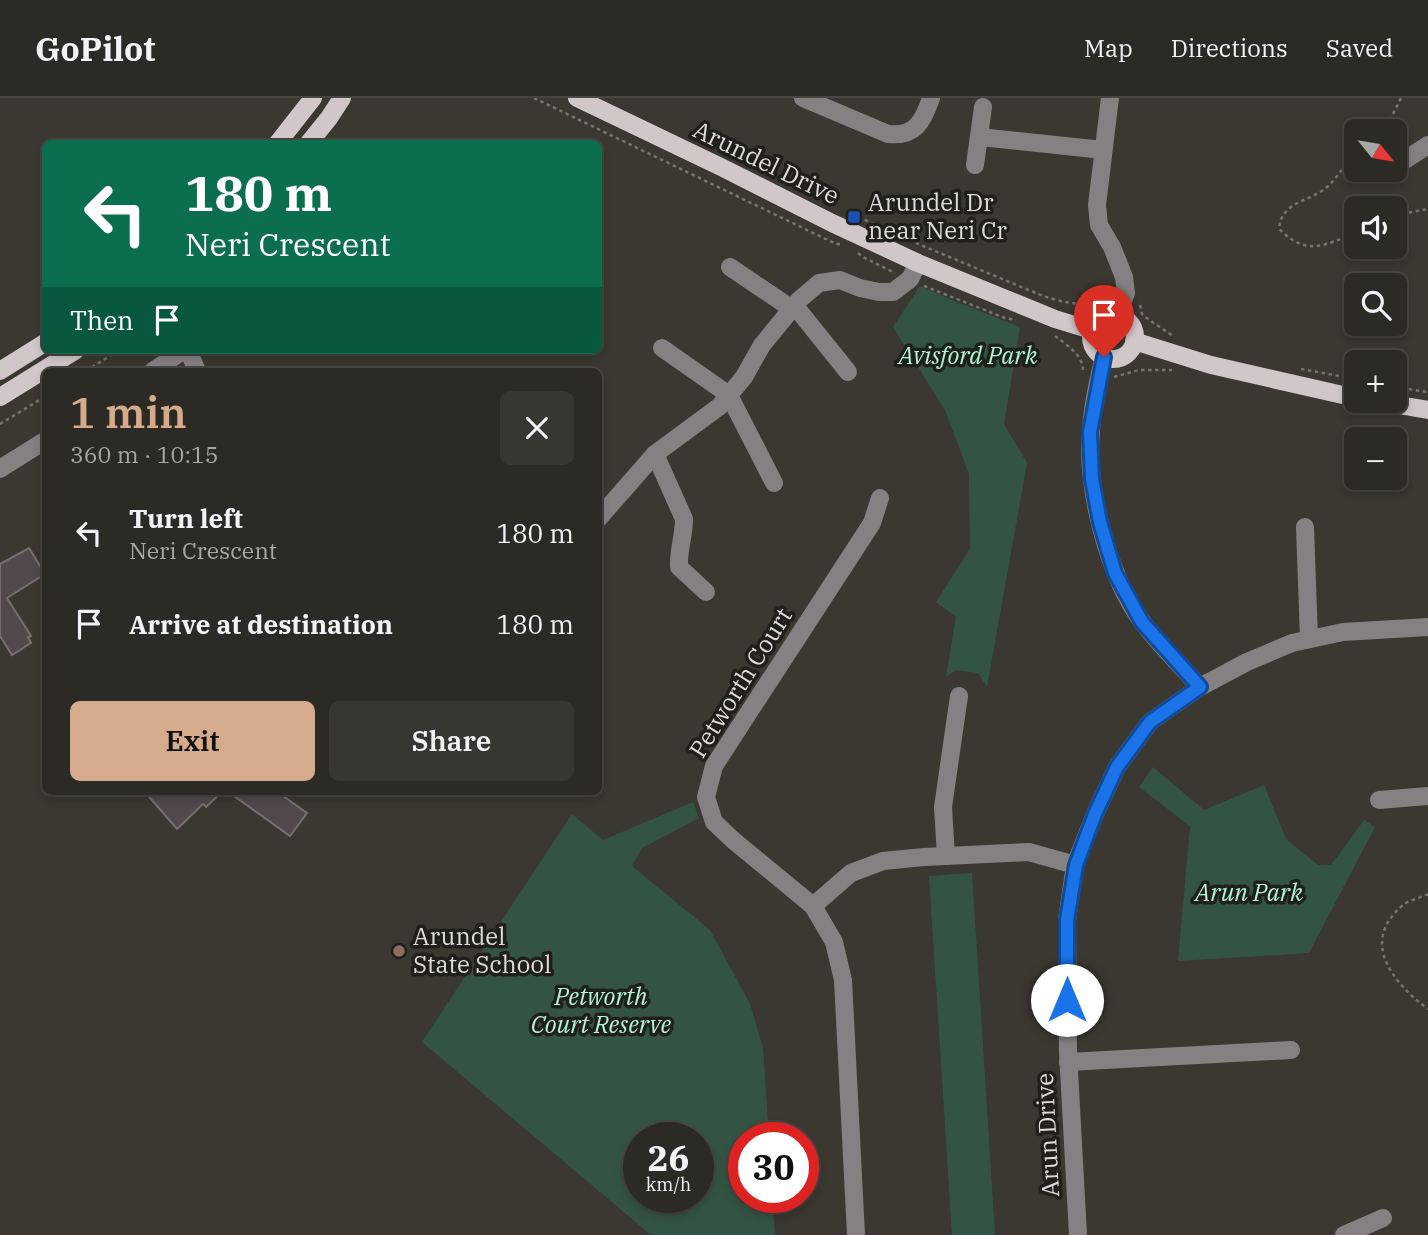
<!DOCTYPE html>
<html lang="en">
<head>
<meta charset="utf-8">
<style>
  :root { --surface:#2c2a24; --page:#383631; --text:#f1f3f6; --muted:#a6a7a6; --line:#484641; --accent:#d6ab8b }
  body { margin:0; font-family:"IBM Plex Serif",serif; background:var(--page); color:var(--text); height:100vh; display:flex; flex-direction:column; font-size:26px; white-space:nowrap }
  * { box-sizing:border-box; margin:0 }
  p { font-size:23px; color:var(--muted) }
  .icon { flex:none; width:38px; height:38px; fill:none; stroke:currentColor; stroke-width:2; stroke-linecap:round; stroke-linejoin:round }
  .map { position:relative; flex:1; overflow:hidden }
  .drawer { position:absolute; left:42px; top:270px; width:560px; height:427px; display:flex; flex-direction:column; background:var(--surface); border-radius:10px; box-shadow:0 4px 10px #0003,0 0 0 2px var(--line) }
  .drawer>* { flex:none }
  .top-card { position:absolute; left:42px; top:42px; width:560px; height:214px; border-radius:10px; box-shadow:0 4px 10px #0003,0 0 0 2px var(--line); background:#0b6e4f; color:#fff; overflow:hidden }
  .needle { width:46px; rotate:120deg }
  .tools { position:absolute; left:1344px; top:21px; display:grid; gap:14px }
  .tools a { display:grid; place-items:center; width:63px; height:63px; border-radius:10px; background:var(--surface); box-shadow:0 4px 10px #0003,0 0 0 2px var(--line); font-size:35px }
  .speed { position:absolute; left:623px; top:1024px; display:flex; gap:14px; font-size:35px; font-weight:700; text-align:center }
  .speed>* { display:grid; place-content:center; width:91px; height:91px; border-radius:50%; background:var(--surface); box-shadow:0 4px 10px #0003,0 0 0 2px var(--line); line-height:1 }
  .speed small { font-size:18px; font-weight:400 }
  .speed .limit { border:10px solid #d22; background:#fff; color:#111 }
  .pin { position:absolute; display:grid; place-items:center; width:60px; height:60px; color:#fff; margin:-72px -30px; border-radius:50% 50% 50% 0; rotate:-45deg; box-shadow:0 0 7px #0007 }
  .pin .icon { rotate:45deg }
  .me { position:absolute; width:77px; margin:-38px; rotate:0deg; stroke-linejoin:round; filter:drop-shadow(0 0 5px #0008) }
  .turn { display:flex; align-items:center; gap:24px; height:147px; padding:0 28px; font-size:32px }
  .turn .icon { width:91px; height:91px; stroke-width:2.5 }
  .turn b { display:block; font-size:49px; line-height:60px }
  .then { display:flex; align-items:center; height:66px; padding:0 28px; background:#0003; gap:14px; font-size:26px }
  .round { display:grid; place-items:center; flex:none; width:74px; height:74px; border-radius:10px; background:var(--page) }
  .headline { display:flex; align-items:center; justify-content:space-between; height:119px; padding:0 28px }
  h1 { font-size:42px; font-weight:600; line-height:52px; color:var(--accent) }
  .action { display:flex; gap:14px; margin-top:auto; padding:14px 28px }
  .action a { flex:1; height:80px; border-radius:10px; background:var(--accent); color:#111; font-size:28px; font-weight:600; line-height:80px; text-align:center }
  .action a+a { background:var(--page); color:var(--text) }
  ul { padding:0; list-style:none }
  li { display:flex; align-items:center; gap:21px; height:91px; padding:0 28px }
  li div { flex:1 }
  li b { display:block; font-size:26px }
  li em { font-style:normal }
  header { display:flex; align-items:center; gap:42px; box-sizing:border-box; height:98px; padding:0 35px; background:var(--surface); border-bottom:2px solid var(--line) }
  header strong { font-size:33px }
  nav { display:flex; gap:38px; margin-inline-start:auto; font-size:24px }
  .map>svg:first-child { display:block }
</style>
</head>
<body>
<header>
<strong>GoPilot</strong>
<nav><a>Map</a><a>Directions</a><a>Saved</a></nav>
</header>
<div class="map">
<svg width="1428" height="1137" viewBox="0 0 1428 1137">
  <rect width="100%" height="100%" fill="#3a3830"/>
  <!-- green -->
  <g fill="#345443" fill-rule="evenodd">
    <path d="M 920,188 L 952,202 L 1020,229 L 1004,326 L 1027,365 L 987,589 L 978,575 L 956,572 L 946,579 L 956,519 L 936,504 L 970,451 L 969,376 L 945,312 L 893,229 Z"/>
    <path d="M 1153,669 L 1204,712 L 1264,687 L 1286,741 L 1318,767 L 1331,767 L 1364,722 L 1375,729 L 1309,855 L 1178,863 L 1190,728 L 1139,689 Z"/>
    <path d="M 693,704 L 699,720 L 642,750 L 632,768 L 710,832 L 750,906 L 763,950 L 769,1039 L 744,1040 L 744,1099 L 772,1099 L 775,1137 L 651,1137 L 422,944 L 572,716 L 603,742 ZM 639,1040 L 698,1040 L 698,1099 L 639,1099 Z"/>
    <path d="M 972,775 L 995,1137 L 952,1137 L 929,778 Z"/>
  </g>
  <!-- building -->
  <g fill="#52494d" stroke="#776e71" stroke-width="2">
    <path d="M 29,450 L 45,476 L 7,500 L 31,538 L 28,539 L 31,545 L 12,557 L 0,538 L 0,466 Z"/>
    <path d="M 144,693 L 223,693 L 206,709 L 203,706 L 177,731 Z"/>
    <path d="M 227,693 L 276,693 L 307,715 L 290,738 Z"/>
  </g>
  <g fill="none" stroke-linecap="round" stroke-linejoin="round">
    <!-- path -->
    <g stroke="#76746d" stroke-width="2.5" stroke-dasharray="3.5 3.5" stroke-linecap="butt">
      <path d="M 534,0 L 836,146 L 840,146"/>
      <path d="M 1381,33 L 1390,22 L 1401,0"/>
      <path d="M 1356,56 C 1345,66 1338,79 1327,89 C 1310,104 1281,103 1279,131 C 1308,159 1323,147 1356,135"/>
      <path d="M 852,116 L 923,148 L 1043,198 C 1063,204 1091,213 1106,195 L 1110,195"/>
      <path d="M 1395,117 L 1428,111"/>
      <path d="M 858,155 L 863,159 L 895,175"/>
      <path d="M 924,188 L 1005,220 L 1016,222"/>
      <path d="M 1140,207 L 1142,216 L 1145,219 L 1173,238"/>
      <path d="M 1055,238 C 1067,247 1083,257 1083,273 L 1085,274"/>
      <path d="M 1301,271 L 1356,281"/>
      <path d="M 86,273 L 119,252"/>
      <path d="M 1114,279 L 1139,272 L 1172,272"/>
      <path d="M 1395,289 L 1428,294"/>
      <path d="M 0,326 L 46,298"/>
      <path d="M 1428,796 C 1420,800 1409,802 1403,807 C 1359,844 1393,885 1428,911"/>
    </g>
    <!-- minor -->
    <g stroke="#858081" stroke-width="18">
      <path d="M 803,0 L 888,36 C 915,39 923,24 931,0"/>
      <path d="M 1110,0 L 1097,107 L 1099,127 L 1112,149 L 1124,179 L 1126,195 L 1118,217"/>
      <path d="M 980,39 L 1103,52"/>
      <path d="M 1405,62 L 1428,47"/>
      <path d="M 975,67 L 983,9"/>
      <path d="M 730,169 L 792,211"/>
      <path d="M 795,208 L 848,274"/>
      <path d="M 662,250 L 729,297 L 774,385"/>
      <path d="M 188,252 L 197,273"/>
      <path d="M 1104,259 C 1098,283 1092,308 1091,333 C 1086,391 1108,478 1143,525 C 1160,547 1181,568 1200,589"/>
      <path d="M 153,273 L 184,252"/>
      <path d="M 655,356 L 684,421 C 684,438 678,453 679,469 L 706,494"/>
      <path d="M 0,371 L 46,342"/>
      <path d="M 598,421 L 655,356 L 720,308 L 744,279 L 762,247 L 799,202 L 819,185 L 840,182 L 860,190 L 879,194 L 893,194 L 910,181 L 918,165"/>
      <path d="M 1305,429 L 1309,541"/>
      <path d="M 1379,702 L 1428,698"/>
      <path d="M 946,758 L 943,709 L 959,598"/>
      <path d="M 813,808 L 851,775 L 883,763 L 924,759 L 1029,754 L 1075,767"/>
      <path d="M 1068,964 L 1291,952"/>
      <path d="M 856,1137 L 843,882 L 834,844 L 813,808 L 733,742 L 714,724 L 706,699 L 714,668 L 872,425 L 880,400"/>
      <path d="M 1078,1137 L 1068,954 L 1067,822 L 1075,767 L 1095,716 L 1117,669 L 1150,624 L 1200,589 L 1247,564 L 1292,545 L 1343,534 L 1428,529"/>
      <path d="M 1344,1137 L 1383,1120"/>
    </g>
    <!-- major -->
    <g stroke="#d1c7c9" stroke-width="18">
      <path d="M 577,0 L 721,69 L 832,125 L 918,165 L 1055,221 L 1091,232"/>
      <path d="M 277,46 L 313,0"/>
      <path d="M 308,46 L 329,20 L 342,0"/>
      <circle cx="1113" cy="239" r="22"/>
      <path d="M 1134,243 L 1211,267 L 1356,300"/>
      <path d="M 0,273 L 46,244"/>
      <path d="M 0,299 L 76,252"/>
      <path d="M 1375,303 L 1428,312"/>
    </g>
  </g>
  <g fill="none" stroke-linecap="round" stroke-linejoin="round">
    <!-- route casing -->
    <g stroke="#114b97" stroke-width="18">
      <path id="route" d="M 1067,902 L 1067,822 L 1076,767 L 1095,716 L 1117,669 L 1150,624 L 1200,589 L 1142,524 L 1115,475 L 1100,424 L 1092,381 L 1090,334 L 1104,259"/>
    </g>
    <!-- route -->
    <use href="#route" stroke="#1a73e8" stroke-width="12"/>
  </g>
  <!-- markers -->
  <rect fill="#1a4fb4" stroke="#201f1c" stroke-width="2.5" x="847" y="112" width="14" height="14" rx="3.5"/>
  <circle fill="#8d6e63" stroke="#201f1c" stroke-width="2.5" cx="399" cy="853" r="7"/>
  <g text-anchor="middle" stroke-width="7" stroke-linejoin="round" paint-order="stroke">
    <!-- street labels -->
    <g font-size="24" fill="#dddcd7" stroke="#201f1c">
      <text transform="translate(766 65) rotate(26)" y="8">Arundel Drive</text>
      <text transform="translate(741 585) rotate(-58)" y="8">Petworth Court</text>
      <text transform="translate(1048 1037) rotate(-93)" y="8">Arun Drive</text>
    </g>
    <!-- poi labels -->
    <g font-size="24" fill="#dddcd7" stroke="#201f1c" text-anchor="start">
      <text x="868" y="113">Arundel Dr<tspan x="868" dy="28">near Neri Cr</tspan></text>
      <text x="413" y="847">Arundel<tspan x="413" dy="28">State School</tspan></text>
    </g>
    <!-- park labels -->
    <g font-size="24" font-style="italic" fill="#aff7d1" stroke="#201f1c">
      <text x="968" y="266">Avisford Park</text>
      <text x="1249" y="803">Arun Park</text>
      <text x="601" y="907">Petworth<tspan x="601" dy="28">Court Reserve</tspan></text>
    </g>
  </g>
</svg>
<div class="tools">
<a><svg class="needle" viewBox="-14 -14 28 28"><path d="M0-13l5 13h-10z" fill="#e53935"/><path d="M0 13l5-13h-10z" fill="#a6a7a6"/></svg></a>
<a><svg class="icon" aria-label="sound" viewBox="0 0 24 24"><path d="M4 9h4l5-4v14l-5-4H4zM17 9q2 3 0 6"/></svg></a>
<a><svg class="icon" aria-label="search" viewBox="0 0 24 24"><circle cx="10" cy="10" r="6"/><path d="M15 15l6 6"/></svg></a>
<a>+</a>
<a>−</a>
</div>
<div class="speed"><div>26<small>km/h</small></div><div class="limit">30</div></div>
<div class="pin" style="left:1104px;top:259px;background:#d93025"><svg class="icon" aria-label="arrive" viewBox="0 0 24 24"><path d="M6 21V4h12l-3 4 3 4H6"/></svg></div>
<svg class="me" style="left:1067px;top:902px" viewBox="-20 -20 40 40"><circle r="19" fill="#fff"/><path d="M0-13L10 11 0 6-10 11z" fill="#1a73e8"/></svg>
<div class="top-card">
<div class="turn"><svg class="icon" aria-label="left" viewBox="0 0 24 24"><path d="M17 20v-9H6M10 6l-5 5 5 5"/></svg><div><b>180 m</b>Neri Crescent</div></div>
<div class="then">Then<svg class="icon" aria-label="arrive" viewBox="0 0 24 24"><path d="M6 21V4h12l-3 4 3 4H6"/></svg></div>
</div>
<section class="drawer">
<div class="headline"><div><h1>1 min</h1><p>360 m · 10:15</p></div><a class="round"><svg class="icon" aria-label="close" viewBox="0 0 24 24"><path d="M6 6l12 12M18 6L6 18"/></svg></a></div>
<ul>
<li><svg class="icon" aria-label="left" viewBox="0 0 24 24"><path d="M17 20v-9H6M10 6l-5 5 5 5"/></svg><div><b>Turn left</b><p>Neri Crescent</p></div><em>180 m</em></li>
<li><svg class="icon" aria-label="arrive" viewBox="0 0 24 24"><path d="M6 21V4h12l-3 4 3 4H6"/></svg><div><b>Arrive at destination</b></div><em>180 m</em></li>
</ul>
<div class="action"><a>Exit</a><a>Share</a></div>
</section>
</div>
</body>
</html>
